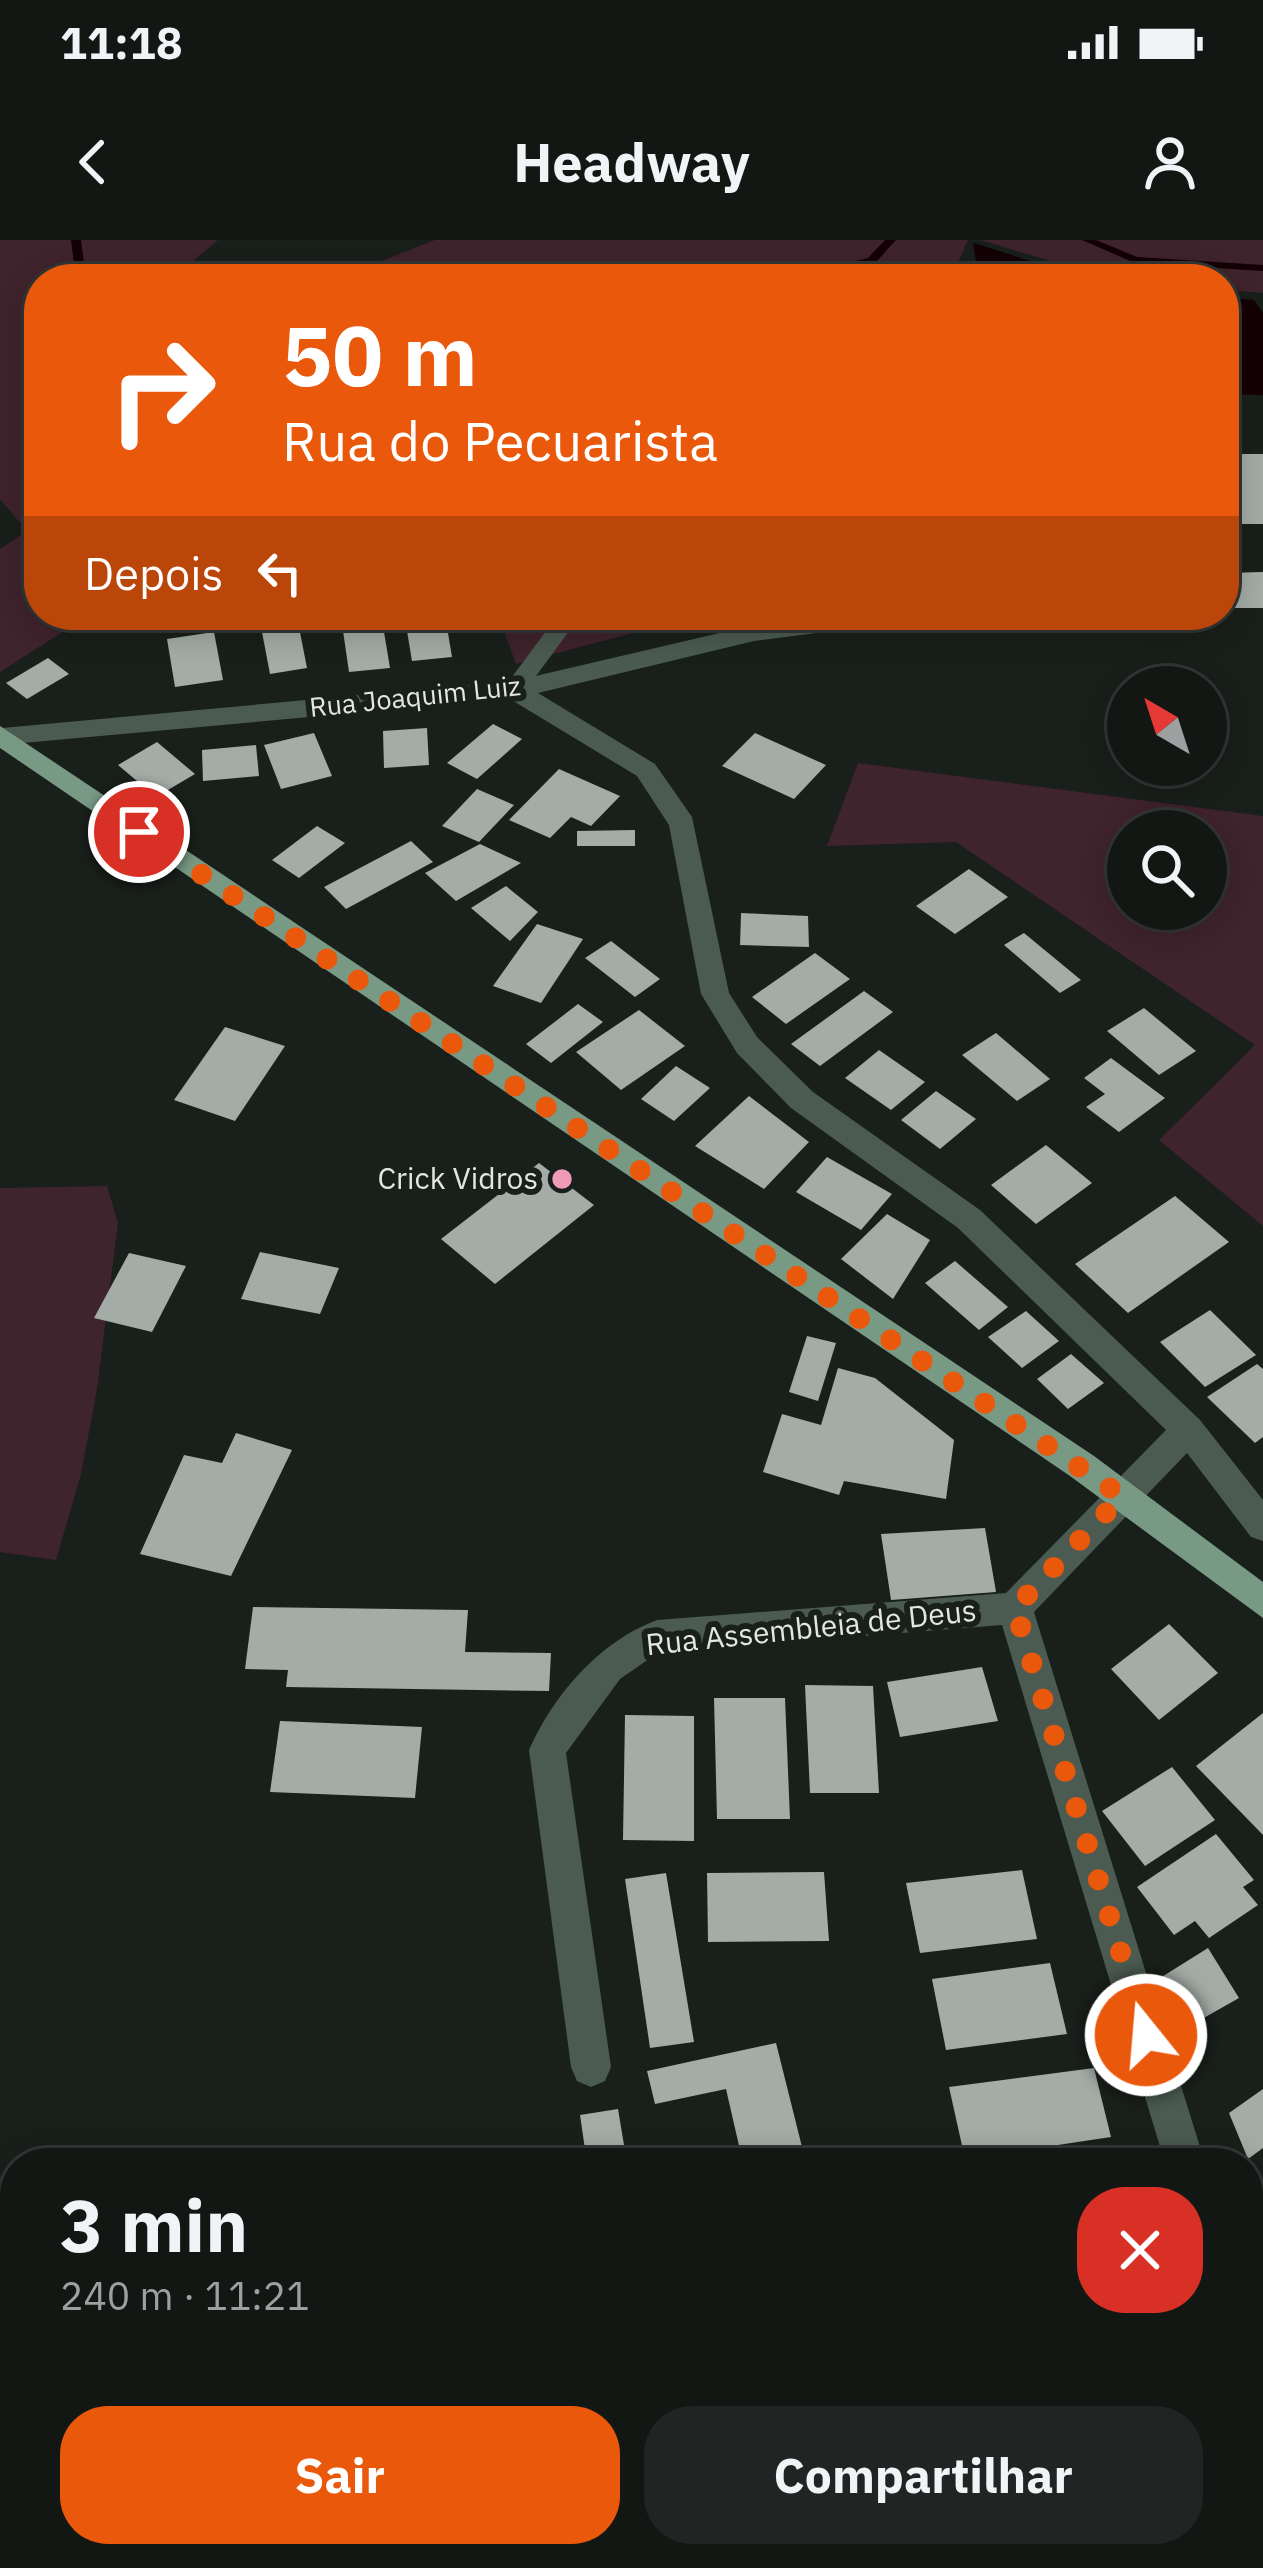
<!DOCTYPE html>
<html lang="pt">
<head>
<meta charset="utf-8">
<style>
  :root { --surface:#131714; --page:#202422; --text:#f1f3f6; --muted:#9d9fa0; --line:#323634; --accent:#ea580c }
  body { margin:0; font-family:"IBM Plex Sans",sans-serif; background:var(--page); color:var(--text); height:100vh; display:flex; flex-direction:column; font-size:45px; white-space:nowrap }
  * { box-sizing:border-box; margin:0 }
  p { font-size:39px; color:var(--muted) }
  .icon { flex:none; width:66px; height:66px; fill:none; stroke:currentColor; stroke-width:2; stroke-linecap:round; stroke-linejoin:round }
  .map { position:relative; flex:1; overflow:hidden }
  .panel { position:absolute; left:0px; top:1908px; width:1263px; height:420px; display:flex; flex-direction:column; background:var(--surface); border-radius:48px 48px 0 0; box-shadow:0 6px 30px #0003,0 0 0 3px var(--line) }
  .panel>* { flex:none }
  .top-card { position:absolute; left:24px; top:24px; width:1215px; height:366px; border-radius:48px; box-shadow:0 6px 30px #0003,0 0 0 3px var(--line); background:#ea580c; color:#fff; overflow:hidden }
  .needle { width:78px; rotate:321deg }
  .tools { position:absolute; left:1107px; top:426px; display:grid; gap:24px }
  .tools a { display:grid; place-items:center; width:120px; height:120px; border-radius:50%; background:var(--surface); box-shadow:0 6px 30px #0003,0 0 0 3px var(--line); font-size:60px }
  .pin { position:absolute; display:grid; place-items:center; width:102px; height:102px; color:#fff; margin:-51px; border:6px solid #fff; border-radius:50%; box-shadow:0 3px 12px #0007 }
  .me { position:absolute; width:132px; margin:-66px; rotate:343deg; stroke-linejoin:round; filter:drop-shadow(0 0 9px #0008) }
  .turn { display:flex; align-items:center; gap:42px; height:252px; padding:0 60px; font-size:54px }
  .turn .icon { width:156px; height:156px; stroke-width:2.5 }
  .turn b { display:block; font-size:84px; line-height:102px }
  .then { display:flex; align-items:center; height:114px; padding:0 60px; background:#0003; gap:24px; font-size:45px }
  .round { display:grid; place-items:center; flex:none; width:126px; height:126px; border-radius:48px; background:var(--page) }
  .headline { display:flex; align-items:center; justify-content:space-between; height:204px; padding:0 60px }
  h1 { font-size:72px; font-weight:700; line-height:90px }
  .button { display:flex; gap:24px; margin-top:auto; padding:24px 60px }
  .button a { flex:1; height:138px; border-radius:48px; background:var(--accent); color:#fff; font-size:48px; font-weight:700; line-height:138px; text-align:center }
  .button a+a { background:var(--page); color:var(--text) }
  .status { display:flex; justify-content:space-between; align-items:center; height:84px; padding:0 60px; background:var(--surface); direction:ltr }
  .status svg { height:33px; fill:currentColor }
  header { display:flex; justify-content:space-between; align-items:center; height:156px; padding:0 60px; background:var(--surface); font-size:54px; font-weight:700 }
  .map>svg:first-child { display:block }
</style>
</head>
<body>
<div class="status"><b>11:18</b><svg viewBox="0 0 49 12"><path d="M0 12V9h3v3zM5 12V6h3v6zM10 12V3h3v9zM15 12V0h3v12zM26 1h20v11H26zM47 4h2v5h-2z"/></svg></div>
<header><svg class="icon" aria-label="back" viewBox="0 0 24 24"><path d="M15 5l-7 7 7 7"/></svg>Headway<svg class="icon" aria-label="person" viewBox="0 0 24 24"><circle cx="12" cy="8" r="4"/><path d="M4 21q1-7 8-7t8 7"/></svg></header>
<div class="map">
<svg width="1263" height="2328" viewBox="0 0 1263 2328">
  <rect width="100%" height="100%" fill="#191f1b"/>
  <!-- green -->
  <g fill="#3f232d" fill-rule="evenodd">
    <path d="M 0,0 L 218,0 L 194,20 L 186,39 L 39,39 L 39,375 L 119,375 L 78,382 L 0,432 L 0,309 L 27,291 L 0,259 Z"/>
    <path d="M 435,0 L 968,0 L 951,39 L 336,39 Z"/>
    <path d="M 981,0 L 1263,0 L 1263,53 L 1224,50 L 1224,39 L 1109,39 Z"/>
    <path d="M 498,375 L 700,375 L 516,424 Z"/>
    <path d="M 858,523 L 1263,576 L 1263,986 L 1159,900 L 1255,805 L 956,602 L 827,606 ZM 1128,591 L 1206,591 L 1206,669 L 1128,669 Z"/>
    <path d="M 107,946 L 118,983 L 97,1149 L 81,1234 L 56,1320 L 0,1312 L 0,948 Z"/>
    <path d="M 445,2313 L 810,2313 L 814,2328 L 411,2328 Z"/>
  </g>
  <!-- water -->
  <g fill="#140006">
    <path d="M 973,3 L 974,3 L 1087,39 L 979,39 Z"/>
    <path d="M 1224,57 L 1254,60 L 1263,73 L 1263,155 L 1224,154 Z"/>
  </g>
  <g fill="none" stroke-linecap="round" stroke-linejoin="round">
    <!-- stream -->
    <g fill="#140006" fill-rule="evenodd">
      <path d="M 71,0 L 81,0 L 86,39 L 76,39 Z"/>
      <path d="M 885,0 L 896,0 L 876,22 L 798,39 L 778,39 L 868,18 Z"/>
      <path d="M 1082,0 L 1096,0 L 1137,17 L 1263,25 L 1263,31 L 1135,23 Z"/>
    </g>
  </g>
  <!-- building -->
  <g fill="#a3aca6">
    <rect x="1224" y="214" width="39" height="70"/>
    <path d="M 1263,332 L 1263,368 L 1224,368 L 1224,333 Z"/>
    <path d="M 445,375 L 452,417 L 412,421 L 405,379 Z"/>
    <path d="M 382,380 L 390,428 L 349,432 L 342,384 Z"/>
    <path d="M 299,387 L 307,428 L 270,434 L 262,392 Z"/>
    <path d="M 214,392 L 223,440 L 175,447 L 167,399 Z"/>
    <path d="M 48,418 L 69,434 L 27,459 L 6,443 Z"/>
    <path d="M 493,484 L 522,499 L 477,539 L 447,523 Z"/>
    <path d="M 427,488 L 429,525 L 384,528 L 383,491 Z"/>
    <path d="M 314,493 L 332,536 L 281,549 L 264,505 Z"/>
    <path d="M 755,493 L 826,525 L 794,559 L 722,526 Z"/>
    <path d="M 157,502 L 195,534 L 156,557 L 118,525 Z"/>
    <path d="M 256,505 L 259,536 L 203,541 L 202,510 Z"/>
    <path d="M 559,529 L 620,556 L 591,586 L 571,577 L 550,598 L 509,580 Z"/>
    <path d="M 477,549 L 514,565 L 479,602 L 442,586 Z"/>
    <path d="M 317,586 L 345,603 L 299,638 L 272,620 Z"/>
    <path d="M 635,590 L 635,606 L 577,606 L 577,591 Z"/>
    <path d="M 411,601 L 433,622 L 346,669 L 324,647 Z"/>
    <path d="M 480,604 L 521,623 L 456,661 L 425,633 Z"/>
    <path d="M 969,629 L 1008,657 L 955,694 L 916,666 Z"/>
    <path d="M 506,646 L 538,672 L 510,701 L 471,668 Z"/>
    <path d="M 741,673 L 808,676 L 809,707 L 740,705 Z"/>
    <path d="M 537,684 L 583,699 L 541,763 L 493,746 Z"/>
    <path d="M 1024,693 L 1081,740 L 1060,753 L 1004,705 Z"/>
    <path d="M 611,701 L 660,739 L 635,757 L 585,718 Z"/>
    <path d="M 815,713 L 850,739 L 786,784 L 752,757 Z"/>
    <path d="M 864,751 L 893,772 L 820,826 L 791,804 Z"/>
    <path d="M 578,764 L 603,782 L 551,823 L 526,804 Z"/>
    <path d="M 1144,768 L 1196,811 L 1159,835 L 1107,791 Z"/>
    <path d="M 639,770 L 685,806 L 621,850 L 576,812 Z"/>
    <path d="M 225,787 L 285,806 L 235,881 L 174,860 Z"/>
    <path d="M 996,793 L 1050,839 L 1017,861 L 962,815 Z"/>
    <path d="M 879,810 L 925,842 L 891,870 L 845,838 Z"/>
    <path d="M 1111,818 L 1165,858 L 1119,892 L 1086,867 L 1105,854 L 1084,838 Z"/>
    <path d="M 676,826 L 710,848 L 674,881 L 641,859 Z"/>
    <path d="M 936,851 L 976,879 L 940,909 L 901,880 Z"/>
    <path d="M 749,856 L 809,902 L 764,949 L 695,906 Z"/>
    <path d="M 1046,905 L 1092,943 L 1036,984 L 991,945 Z"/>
    <path d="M 827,917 L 892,954 L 861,990 L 796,952 Z"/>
    <path d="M 539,923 L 594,965 L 495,1044 L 441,999 Z"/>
    <path d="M 1175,956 L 1229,1002 L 1128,1073 L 1075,1024 Z"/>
    <path d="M 887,974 L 930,1000 L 893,1059 L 841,1019 Z"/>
    <path d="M 260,1012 L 339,1028 L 320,1074 L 241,1059 Z"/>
    <path d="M 129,1013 L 186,1026 L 152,1092 L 94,1078 Z"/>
    <path d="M 955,1021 L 1008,1067 L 979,1090 L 925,1043 Z"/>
    <path d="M 1210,1070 L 1256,1115 L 1205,1147 L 1160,1102 Z"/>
    <path d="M 1026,1071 L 1059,1101 L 1022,1128 L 988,1097 Z"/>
    <path d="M 807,1096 L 836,1103 L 818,1161 L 789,1152 Z"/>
    <path d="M 1071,1114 L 1104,1143 L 1068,1169 L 1037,1139 Z"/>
    <path d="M 1257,1124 L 1263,1129 L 1263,1197 L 1255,1203 L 1207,1157 Z"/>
    <path d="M 838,1128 L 875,1138 L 954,1200 L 946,1259 L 844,1241 L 839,1255 L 763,1232 L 782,1174 L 821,1185 Z"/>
    <path d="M 236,1193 L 292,1210 L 231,1336 L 140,1314 L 184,1215 L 222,1223 Z"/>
    <path d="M 985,1288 L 996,1352 L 891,1360 L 881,1294 Z"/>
    <path d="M 253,1367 L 468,1370 L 465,1412 L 551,1413 L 549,1451 L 286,1447 L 288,1430 L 245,1429 Z"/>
    <path d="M 1169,1384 L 1218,1433 L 1159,1480 L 1111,1429 Z"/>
    <path d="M 982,1427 L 998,1481 L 900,1497 L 887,1442 Z"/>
    <path d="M 805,1445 L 873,1446 L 879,1553 L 810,1553 Z"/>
    <path d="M 714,1458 L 785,1458 L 790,1579 L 717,1579 Z"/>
    <path d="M 1263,1473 L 1263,1595 L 1196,1526 Z"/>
    <path d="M 625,1475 L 694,1476 L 694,1601 L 623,1600 Z"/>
    <path d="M 280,1481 L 422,1487 L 415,1558 L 270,1552 Z"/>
    <path d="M 1172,1527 L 1215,1580 L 1145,1626 L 1102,1571 Z"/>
    <path d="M 1216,1594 L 1254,1640 L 1243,1647 L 1258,1665 L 1209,1698 L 1195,1681 L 1174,1695 L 1137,1647 Z"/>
    <path d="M 1022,1630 L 1037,1699 L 920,1713 L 906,1643 Z"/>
    <path d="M 824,1632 L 829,1701 L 708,1702 L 707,1633 Z"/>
    <path d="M 666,1633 L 694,1802 L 650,1808 L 625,1639 Z"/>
    <path d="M 1208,1708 L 1239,1758 L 1172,1796 L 1152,1743 Z"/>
    <path d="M 1050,1723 L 1067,1794 L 946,1810 L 932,1739 Z"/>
    <path d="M 776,1803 L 806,1923 L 743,1923 L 726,1849 L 655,1864 L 647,1831 Z"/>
    <path d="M 1094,1828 L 1111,1897 L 965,1919 L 949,1847 Z"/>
    <path d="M 1263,1849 L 1263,1908 L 1248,1919 L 1229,1873 Z"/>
    <path d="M 618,1869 L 627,1923 L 587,1923 L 580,1875 Z"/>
    <path d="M 1251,2234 L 1263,2268 L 1263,2318 L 1227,2328 L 1109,2328 L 1104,2313 L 1248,2313 Z"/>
    <path d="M 848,2313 L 1011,2313 L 1015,2328 L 852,2328 Z"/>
  </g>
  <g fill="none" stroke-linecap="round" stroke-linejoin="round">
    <!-- service -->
    <path fill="#4b5b51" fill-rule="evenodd" d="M 558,375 L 581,375 L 522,455 L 506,455 L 506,445 Z"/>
    <!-- minor -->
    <g fill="#4b5b51" fill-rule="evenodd">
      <path d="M 831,375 L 907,375 L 894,383 L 754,401 L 538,453 L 655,524 L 692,577 L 729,753 L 757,797 L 813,852 L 980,970 L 1200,1180 L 1263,1260 L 1263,1301 L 1251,1297 L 1187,1213 L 1034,1372 L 1205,1923 L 1165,1923 L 1002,1385 L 659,1412 L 620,1439 L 566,1513 L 611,1827 L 605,1841 L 591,1847 L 577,1841 L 571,1827 L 529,1510 C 554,1454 599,1402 657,1380 L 1006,1353 L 1166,1190 L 958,988 L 791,868 L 737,813 L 701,754 L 669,585 L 637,536 L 510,459 L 0,505 L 2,488 L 514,441 L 754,385 Z"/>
      <path d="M 946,375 L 1151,375 L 1156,381 L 1143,389 L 959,383 Z"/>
      <path d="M 1248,2093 L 1263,2099 L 1263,2174 L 1248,2168 Z"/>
      <path d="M 1033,2313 L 1077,2313 L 1081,2328 L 1037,2328 Z"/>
    </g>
    <!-- primary -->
    <path fill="#789984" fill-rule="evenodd" d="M 0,486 L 1094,1216 L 1263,1342 L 1263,1378 L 1070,1236 L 0,508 Z"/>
  </g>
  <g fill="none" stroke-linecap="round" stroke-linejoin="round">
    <!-- route -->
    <path stroke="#ea580c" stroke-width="21" stroke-dasharray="0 37.8" d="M 139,592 L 1122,1256 L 1015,1368 L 1146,1795"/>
  </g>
  <!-- markers -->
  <circle fill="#ef9ab8" stroke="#191f1b" stroke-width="4.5" cx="562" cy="939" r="12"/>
  <g text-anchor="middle" stroke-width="12" stroke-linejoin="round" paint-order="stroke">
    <!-- far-street labels -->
    <g font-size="27" fill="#e3e7e4" stroke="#191f1b">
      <text transform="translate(415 457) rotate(-6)" y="9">Rua Joaquim Luiz</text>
    </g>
    <!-- poi labels -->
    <g font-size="30" fill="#e3e7e4" stroke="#191f1b" text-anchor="end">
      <text x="538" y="949">Crick Vidros</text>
    </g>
    <!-- street labels -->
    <g font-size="30" fill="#e3e7e4" stroke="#191f1b">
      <text transform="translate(811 1388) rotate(-6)" y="10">Rua Assembleia de Deus</text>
    </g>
  </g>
</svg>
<div class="tools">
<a><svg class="needle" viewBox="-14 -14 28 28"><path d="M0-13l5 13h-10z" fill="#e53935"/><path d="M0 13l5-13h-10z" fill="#9d9fa0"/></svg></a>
<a><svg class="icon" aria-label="search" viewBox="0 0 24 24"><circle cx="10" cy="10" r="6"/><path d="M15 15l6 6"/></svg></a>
</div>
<div class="pin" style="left:139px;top:592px;background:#d93025"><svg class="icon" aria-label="arrive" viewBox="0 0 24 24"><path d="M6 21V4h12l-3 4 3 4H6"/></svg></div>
<svg class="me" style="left:1146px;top:1795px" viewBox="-20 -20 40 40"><circle r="17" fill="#ea580c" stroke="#fff" stroke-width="3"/><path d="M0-11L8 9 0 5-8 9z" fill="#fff"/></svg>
<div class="top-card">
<div class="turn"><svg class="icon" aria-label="right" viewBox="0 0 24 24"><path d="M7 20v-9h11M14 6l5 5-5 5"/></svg><div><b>50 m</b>Rua do Pecuarista</div></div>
<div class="then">Depois<svg class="icon" aria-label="left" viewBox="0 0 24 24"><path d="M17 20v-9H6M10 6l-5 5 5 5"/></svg></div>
</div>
<section class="panel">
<div class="headline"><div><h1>3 min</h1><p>240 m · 11:21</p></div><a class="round" style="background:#d93025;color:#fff"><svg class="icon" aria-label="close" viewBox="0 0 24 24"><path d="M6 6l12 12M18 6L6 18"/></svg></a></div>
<div class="button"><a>Sair</a><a>Compartilhar</a></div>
</section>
</div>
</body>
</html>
